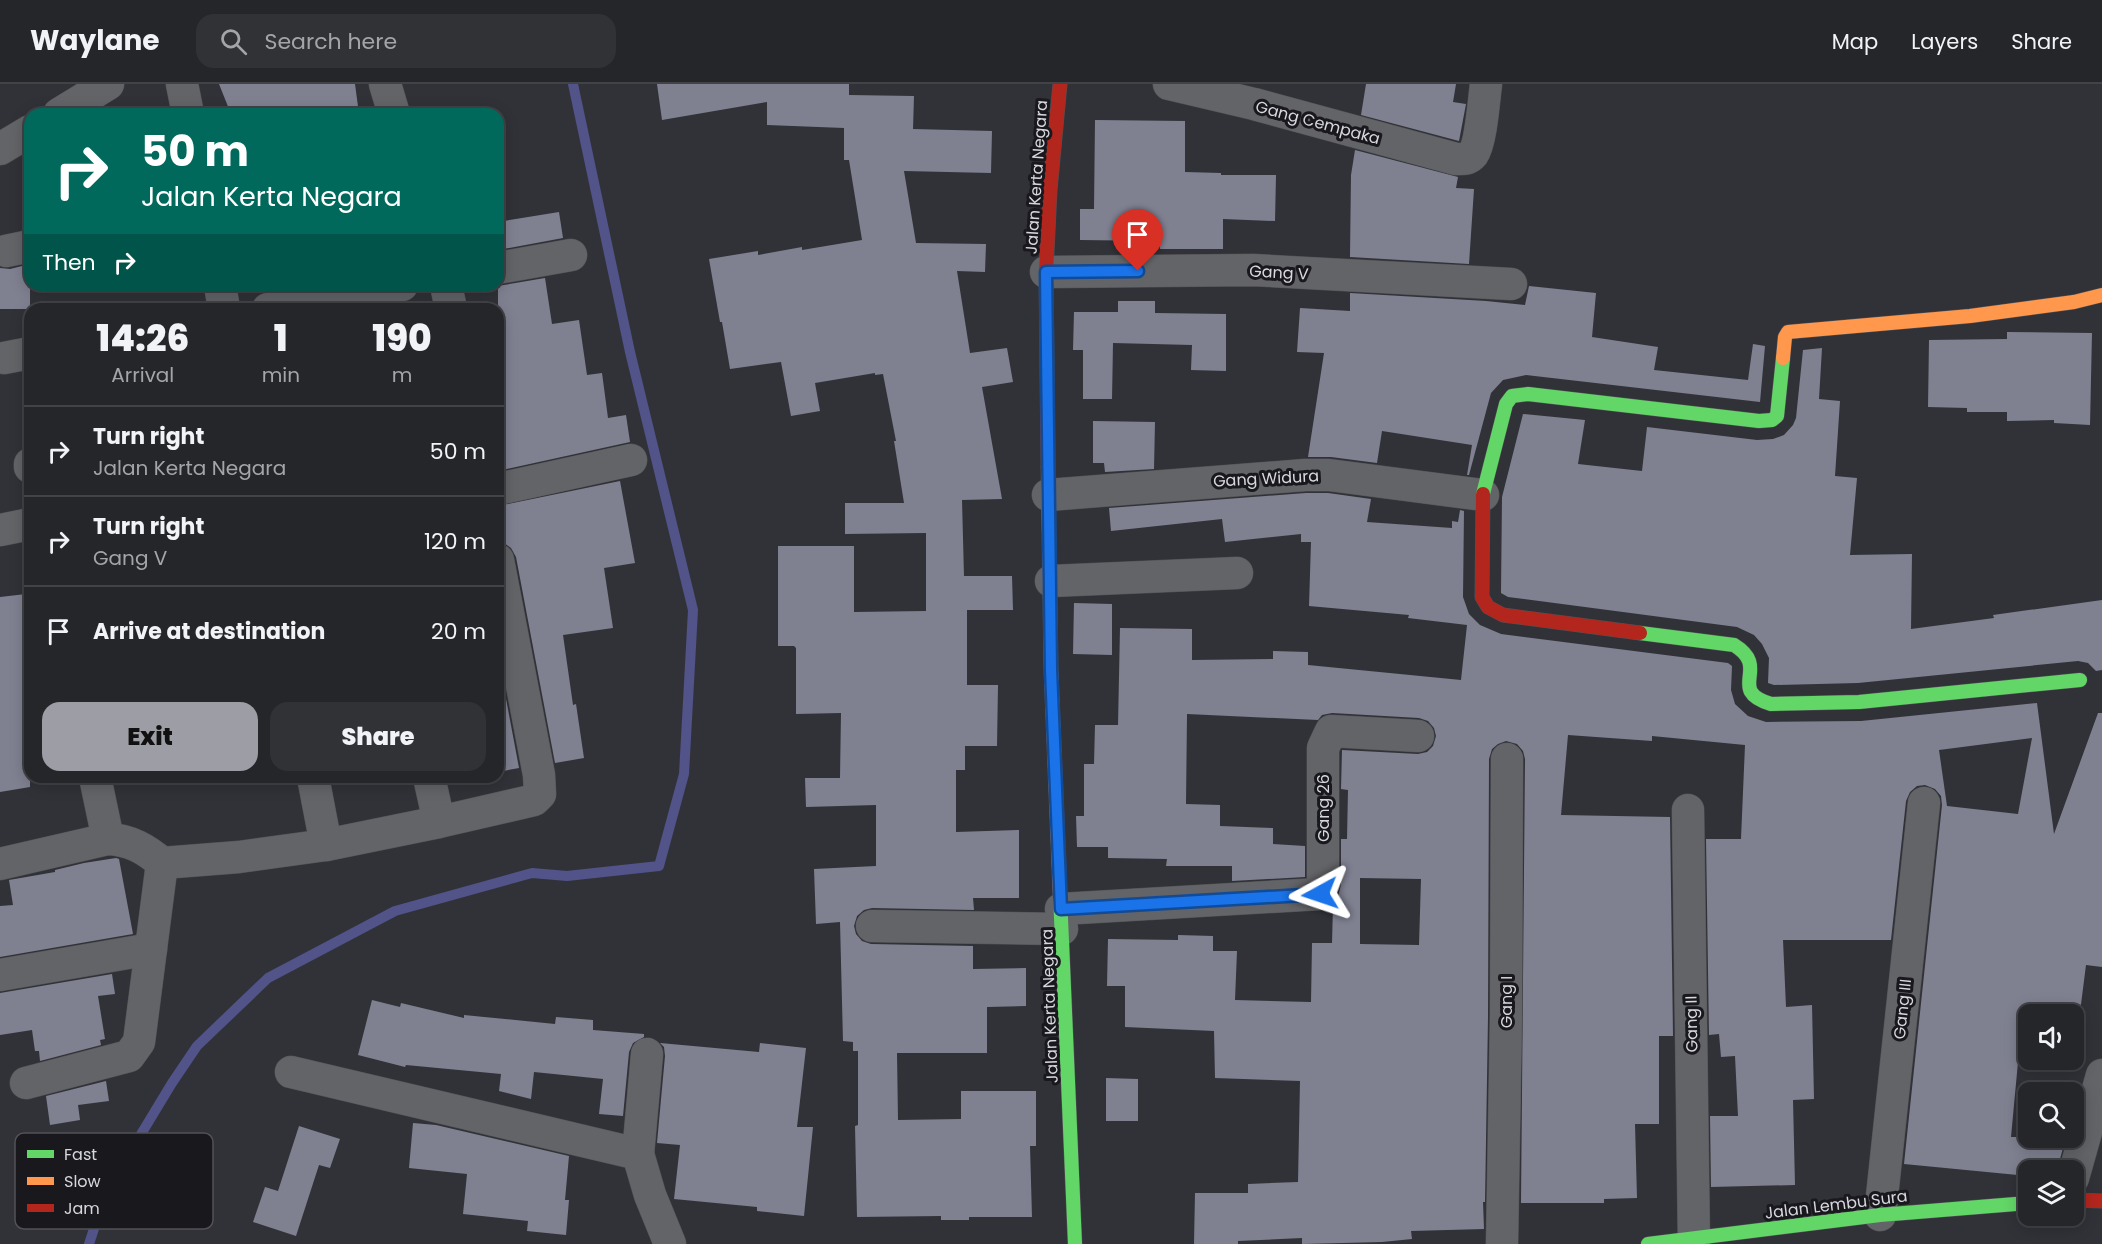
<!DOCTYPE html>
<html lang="en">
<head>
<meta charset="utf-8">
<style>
  :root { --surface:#25262a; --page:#313236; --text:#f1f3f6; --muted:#a3a5a8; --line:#424347; --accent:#9d9da5 }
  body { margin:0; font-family:Poppins,sans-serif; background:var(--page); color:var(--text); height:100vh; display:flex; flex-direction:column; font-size:22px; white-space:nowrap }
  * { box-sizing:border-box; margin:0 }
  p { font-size:20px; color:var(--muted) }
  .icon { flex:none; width:33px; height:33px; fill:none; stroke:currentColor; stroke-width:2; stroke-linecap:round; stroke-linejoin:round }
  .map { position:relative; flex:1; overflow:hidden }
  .sheet { position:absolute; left:24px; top:219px; width:480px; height:480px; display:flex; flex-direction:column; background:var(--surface); border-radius:18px; box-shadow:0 3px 15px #0003,0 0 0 2px var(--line) }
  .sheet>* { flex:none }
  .banner { position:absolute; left:24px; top:24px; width:480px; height:183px; border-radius:18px; box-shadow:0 3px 15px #0003,0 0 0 2px var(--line); background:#00695c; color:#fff; overflow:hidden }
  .fabs { position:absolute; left:2018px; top:920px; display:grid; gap:12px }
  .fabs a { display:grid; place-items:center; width:66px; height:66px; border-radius:12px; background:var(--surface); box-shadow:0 3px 15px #0003,0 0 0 2px var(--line); font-size:30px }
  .pin { position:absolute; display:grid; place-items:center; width:51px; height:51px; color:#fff; margin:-62px -26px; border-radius:50% 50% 50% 0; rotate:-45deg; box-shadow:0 0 6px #0007 }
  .pin .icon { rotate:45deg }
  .me { position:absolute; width:66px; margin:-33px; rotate:265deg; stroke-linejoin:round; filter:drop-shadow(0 0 4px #0008) }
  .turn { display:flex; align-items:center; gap:21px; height:126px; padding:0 18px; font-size:27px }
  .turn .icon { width:78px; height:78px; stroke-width:2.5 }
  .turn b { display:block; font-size:42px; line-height:51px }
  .then { display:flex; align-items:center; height:57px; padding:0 18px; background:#0003; gap:12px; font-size:22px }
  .eta { display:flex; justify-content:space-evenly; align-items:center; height:102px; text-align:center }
  .eta b { font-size:36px; font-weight:800; line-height:42px }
  .button { display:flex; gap:12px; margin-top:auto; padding:12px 18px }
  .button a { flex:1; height:69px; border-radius:18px; background:var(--accent); color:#111; font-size:24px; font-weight:800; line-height:69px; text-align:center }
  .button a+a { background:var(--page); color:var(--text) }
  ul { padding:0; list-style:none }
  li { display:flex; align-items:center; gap:18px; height:90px; padding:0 18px; border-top:2px solid var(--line) }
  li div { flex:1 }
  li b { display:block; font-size:22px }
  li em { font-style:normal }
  header { display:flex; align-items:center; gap:36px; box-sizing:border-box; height:84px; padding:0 30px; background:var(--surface); border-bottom:2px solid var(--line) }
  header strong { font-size:28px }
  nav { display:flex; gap:33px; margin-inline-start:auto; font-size:21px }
  .search { width:420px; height:54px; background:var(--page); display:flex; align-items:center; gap:15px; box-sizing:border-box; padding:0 21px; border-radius:18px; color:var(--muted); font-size:22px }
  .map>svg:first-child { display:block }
</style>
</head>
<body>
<header>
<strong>Waylane</strong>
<div class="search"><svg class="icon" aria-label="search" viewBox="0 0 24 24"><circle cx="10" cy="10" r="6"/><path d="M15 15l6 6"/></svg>Search here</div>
<nav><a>Map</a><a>Layers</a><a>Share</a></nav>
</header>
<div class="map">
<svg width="2102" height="1160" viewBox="0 0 2102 1160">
  <rect width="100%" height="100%" fill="#313238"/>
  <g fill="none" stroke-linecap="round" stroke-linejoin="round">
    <!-- stream -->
    <path stroke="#515389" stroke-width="10" d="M 89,1160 L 106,1108 L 172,999 L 197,962 L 268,894 L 395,827 L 532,789 L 567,792 L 659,782 L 684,690 L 693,526 L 630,268 L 573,0"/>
  </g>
  <!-- building -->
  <g fill="#7f8191" fill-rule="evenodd">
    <path d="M 219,0 L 355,0 L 359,30 L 231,30 Z"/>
    <path d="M 657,0 L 849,0 L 849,11 L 914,12 L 913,45 L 992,47 L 991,89 L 904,87 L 916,159 L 986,160 L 985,188 L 957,187 L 970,269 L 1007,264 L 1013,298 L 982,303 L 1002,415 L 962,416 L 964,492 L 1012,492 L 1013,526 L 967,526 L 967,601 L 998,601 L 997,662 L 965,662 L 965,686 L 956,686 L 956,748 L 1019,746 L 1019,814 L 973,814 L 974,826 L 872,824 L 864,826 L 857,832 L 854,842 L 856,850 L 862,857 L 871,860 L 973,862 L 973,885 L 1026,884 L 1026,922 L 987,923 L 987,969 L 897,969 L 898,1036 L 961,1035 L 961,1007 L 1036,1007 L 1036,1062 L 1030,1062 L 1032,1133 L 969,1133 L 969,1136 L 941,1136 L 941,1132 L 857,1133 L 855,1042 L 858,1041 L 858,967 L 853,967 L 853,958 L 843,957 L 840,838 L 816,840 L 814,785 L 876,782 L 876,721 L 806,723 L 805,694 L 840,694 L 841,629 L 796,630 L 796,564 L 794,562 L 778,562 L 778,462 L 854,462 L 854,528 L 926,527 L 926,449 L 845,450 L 845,419 L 904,419 L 894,357 L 896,357 L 883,290 L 875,291 L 875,289 L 815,299 L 820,327 L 791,332 L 781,278 L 730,285 L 722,238 L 720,238 L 709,175 L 758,167 L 758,171 L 802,163 L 802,166 L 862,156 L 849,76 L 844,76 L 844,44 L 767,41 L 767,18 L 662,36 Z"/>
    <path d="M 1366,0 L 1456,0 L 1453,18 L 1466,20 L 1459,57 L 1361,31 Z"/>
    <path d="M 1095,36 L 1185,37 L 1185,88 L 1221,89 L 1221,91 L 1276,91 L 1275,137 L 1223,135 L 1223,165 L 1160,165 L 1160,157 L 1080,156 L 1080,125 L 1094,125 Z"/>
    <path d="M 1355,66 L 1458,93 L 1456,104 L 1474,105 L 1469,180 L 1350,173 L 1351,91 Z"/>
    <path d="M 559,128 L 563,154 L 498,166 L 498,138 Z"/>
    <path d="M 30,180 L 30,225 L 0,225 L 0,184 L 10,185 Z"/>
    <path d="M 545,194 L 552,240 L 579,236 L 587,291 L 602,289 L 608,334 L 626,331 L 630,358 L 498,387 L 498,202 Z"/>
    <path d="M 1529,202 L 1596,209 L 1592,253 L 1658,263 L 1654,286 L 1748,296 L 1753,260 L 1765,262 L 1760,318 L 1526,291 L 1503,296 L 1491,309 L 1469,391 L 1467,391 L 1472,361 L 1382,347 L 1377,379 L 1331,373 L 1308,373 L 1324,269 L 1297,268 L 1300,224 L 1350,227 L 1350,209 L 1486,217 L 1525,221 Z"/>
    <path d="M 1118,217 L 1155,217 L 1155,229 L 1226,230 L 1226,287 L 1191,286 L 1192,261 L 1113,259 L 1112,315 L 1083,315 L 1083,266 L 1073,266 L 1074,228 L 1118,228 Z"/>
    <path d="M 2007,248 L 2092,249 L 2090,341 L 2054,339 L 2054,336 L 2007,337 L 2007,328 L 1967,328 L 1967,324 L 1928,323 L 1929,256 L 2007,255 Z"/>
    <path d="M 1822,264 L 1819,315 L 1840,317 L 1835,392 L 1857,394 L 1850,471 L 1912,470 L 1911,545 L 1994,534 L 1993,531 L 2102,516 L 2102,586 L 2096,587 L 2088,579 L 2078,577 L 1858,599 L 1774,601 L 1768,599 L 1769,574 L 1762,560 L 1754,551 L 1737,543 L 1508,513 L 1501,509 L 1502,413 L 1523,330 L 1585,336 L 1578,380 L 1642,387 L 1647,343 L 1757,356 L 1773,355 L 1784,351 L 1793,341 L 1796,334 L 1803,266 Z"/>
    <path d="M 1093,337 L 1155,338 L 1154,385 L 1105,388 L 1104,379 L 1093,379 Z"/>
    <path d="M 620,397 L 635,479 L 604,484 L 613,544 L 563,551 L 573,621 L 576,620 L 584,674 L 555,679 L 516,473 L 511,464 L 504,459 L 498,458 L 498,422 Z"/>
    <path d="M 1306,409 L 1328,409 L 1371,415 L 1367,438 L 1452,444 L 1452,437 L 1458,438 L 1460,426 L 1464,427 L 1463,513 L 1469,530 L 1480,541 L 1501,550 L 1728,579 L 1732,582 L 1731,606 L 1735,620 L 1748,632 L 1766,638 L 1861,637 L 2037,619 L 2054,750 L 2098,629 L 2102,629 L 2102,883 L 2086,881 L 2079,936 L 2074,935 L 2073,944 L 2073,930 L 2028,930 L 2028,975 L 2070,975 L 2070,981 L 2018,978 L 2011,1053 L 2066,1053 L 2057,1086 L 2028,1086 L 2028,1092 L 1904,1080 L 1942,721 L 1941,712 L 1935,705 L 1925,701 L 1917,702 L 1910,708 L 1906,717 L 1891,856 L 1783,856 L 1786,923 L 1812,921 L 1814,1015 L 1793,1016 L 1795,1101 L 1711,1103 L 1710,1032 L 1738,1032 L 1735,972 L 1721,973 L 1719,950 L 1709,951 L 1706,755 L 1741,755 L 1745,661 L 1652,652 L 1652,657 L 1568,651 L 1561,731 L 1670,733 L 1673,952 L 1659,952 L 1659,1040 L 1635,1040 L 1637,1114 L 1604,1115 L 1604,1119 L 1521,1119 L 1525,675 L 1523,667 L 1517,660 L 1506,657 L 1498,660 L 1492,665 L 1489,675 L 1488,933 L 1485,1118 L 1483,1118 L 1484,1145 L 1411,1147 L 1412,1155 L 1382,1158 L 1302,1160 L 1302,1154 L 1238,1157 L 1238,1160 L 1194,1160 L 1195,1109 L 1248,1109 L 1248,1100 L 1298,1098 L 1300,997 L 1215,994 L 1214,947 L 1125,943 L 1125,902 L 1107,902 L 1108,855 L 1178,856 L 1178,851 L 1213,852 L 1213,867 L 1237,867 L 1235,916 L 1311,918 L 1312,859 L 1332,859 L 1333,822 L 1337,816 L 1341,801 L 1341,755 L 1347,755 L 1348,706 L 1341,705 L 1342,666 L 1418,670 L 1427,668 L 1433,662 L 1436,652 L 1434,644 L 1428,637 L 1419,634 L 1332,629 L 1322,631 L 1318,636 L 1187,630 L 1186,720 L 1220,721 L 1220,742 L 1273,744 L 1273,760 L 1305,762 L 1305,793 L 1232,797 L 1232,782 L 1166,782 L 1167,775 L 1108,774 L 1108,763 L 1077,763 L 1076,732 L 1084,732 L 1084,680 L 1094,680 L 1095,641 L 1118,641 L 1120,544 L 1192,545 L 1192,576 L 1273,575 L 1273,567 L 1308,568 L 1308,581 L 1461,596 L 1467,541 L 1408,534 L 1409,531 L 1309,522 L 1311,458 L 1301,458 L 1301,450 L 1225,458 L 1222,435 L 1111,447 L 1109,424 ZM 2032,654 L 2018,730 L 1947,722 L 1939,666 ZM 1360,794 L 1421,795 L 1419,861 L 1360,860 Z"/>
    <path d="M 26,510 L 30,540 L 30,703 L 0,708 L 0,513 Z"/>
    <path d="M 1074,519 L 1112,520 L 1112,571 L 1073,570 Z"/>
    <path d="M 498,572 L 519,684 L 498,688 Z"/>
    <path d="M 116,774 L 119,775 L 133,850 L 0,873 L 0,822 L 13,821 L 9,796 L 55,788 L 55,786 L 84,779 Z"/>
    <path d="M 112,890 L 115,910 L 98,912 L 105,955 L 100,956 L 101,961 L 40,977 L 39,967 L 35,967 L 32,946 L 0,951 L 0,909 Z"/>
    <path d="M 372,916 L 400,923 L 401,919 L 464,934 L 464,931 L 555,940 L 556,933 L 593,936 L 593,946 L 644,950 L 644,953 L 633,959 L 629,968 L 623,1032 L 599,1030 L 603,995 L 534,988 L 531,1015 L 499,1007 L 501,990 L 406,981 L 405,983 L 358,971 Z"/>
    <path d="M 660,959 L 759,968 L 760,959 L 806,964 L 797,1043 L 813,1043 L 804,1132 L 757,1127 L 757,1123 L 674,1115 L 680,1061 L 657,1059 L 665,972 L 664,963 Z"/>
    <path d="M 1106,994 L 1138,995 L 1138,1037 L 1106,1037 Z"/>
    <path d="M 106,997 L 109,1017 L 78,1021 L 80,1036 L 50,1041 L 46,1012 Z"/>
    <path d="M 413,1039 L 436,1041 L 569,1072 L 565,1116 L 569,1116 L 566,1151 L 527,1147 L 528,1137 L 463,1130 L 467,1090 L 409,1084 Z"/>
    <path d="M 299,1042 L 340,1055 L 330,1084 L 319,1081 L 296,1152 L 253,1138 L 265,1103 L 278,1107 Z"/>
  </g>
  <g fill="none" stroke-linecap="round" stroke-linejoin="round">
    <!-- street casing -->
    <g stroke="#505155" stroke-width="33">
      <g id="street">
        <path d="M 182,0 L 188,30"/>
        <path d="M 385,0 L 394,30"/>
        <path d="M 1169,0 L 1254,20 L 1456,75 C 1463,75 1468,76 1473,70 C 1481,59 1484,15 1486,0"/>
        <path d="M 59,30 L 108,0"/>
        <path d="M 0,65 L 30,47"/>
        <path d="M 6,167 L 30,162"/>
        <path d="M 498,184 L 571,171"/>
        <path d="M 1046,188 L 1253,186 L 1511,200"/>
        <path d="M 220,201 L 224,225"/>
        <path d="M 446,201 L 451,225"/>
        <path d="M 268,225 L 402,201"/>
        <path d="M 4,274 L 30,269"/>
        <path d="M 30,380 L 30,383"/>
        <path d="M 498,405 L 631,376"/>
        <path d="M 1048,411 L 1305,391 L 1329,391 L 1483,411"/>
        <path d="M 0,446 L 30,440"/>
        <path d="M 1051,497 L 1237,489"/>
        <path d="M 95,693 L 108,755 C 130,756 146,765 162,779"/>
        <path d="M 429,693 L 439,738"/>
        <path d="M 1688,726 L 1694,1160"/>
        <path d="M 326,761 L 439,738 L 526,718 L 534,716 L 540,710 L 539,691 L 498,476"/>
        <path d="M 0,780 L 108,755"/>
        <path d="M 1061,825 L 1320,810 L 1323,801 L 1323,664 L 1331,647 L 1418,652"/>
        <path d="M 872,842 L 1062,845"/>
        <path d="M 0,891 L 151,865"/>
        <path d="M 291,988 L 638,1070 L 650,1111 L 670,1160"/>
        <path d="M 26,999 L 129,972 L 139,958 L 162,779 L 239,773 L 326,761 L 313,693"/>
        <path d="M 638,1070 L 647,970"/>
        <path d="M 2073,1094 L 2102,991"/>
        <path d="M 1880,1131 L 1924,719"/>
        <path d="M 1502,1160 L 1506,933 L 1507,675"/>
      </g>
    </g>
    <!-- fast casing -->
    <g stroke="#505155" stroke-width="15">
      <g id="fast">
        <path d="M 1483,410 L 1506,320 L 1512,312 L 1528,310 L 1759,337 L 1772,336 L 1777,332 L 1783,274"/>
        <path d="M 1640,549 L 1734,561 C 1772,584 1725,606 1771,620 L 1859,618 L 2080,596"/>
        <path d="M 1060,811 L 1075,1160"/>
        <path d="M 1648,1160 L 1880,1131 L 2028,1119"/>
      </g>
    </g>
    <!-- slow casing -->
    <g stroke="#505155" stroke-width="15">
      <g id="slow">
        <path d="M 1783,274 L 1785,253 L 1788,248 L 1970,232 L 2074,218 L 2102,211"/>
        <path d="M 1048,383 L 1051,586 L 1060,811"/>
      </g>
    </g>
    <!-- jam casing -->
    <g stroke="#505155" stroke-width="15">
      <g id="jam">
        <path d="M 1048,383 L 1046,188 L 1050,106 L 1060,0"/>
        <path d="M 1483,410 L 1482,513 L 1488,523 L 1503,531 L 1640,549"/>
        <path d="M 2073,1116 L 2102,1117"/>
      </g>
    </g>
    <!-- street -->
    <use href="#street" stroke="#636467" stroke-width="32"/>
    <!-- fast -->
    <use href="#fast" stroke="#63d668" stroke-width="14"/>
    <!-- slow -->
    <use href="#slow" stroke="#ff974d" stroke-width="14"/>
    <!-- jam -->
    <use href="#jam" stroke="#b3261e" stroke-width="14"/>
  </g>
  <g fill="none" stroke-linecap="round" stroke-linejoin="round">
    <!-- route casing -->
    <g stroke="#114b97" stroke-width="15">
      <path id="route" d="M 1138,187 L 1046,188 L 1051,586 L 1061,825 L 1320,810"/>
    </g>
    <!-- route -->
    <use href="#route" stroke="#1a73e8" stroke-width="10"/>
  </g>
  <g text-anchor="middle" stroke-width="6" stroke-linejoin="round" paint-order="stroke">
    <!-- street labels -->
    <g font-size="16" fill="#d7d7df" stroke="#18181d">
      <text transform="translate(1318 38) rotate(15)" y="6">Gang Cempaka</text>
      <text transform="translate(1036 93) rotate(-86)" y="6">Jalan Kerta Negara</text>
      <text transform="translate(1279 188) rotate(3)" y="6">Gang V</text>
      <text transform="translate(1266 394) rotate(-3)" y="6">Gang Widura</text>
      <text transform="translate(1323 724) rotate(-90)" y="6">Gang 26</text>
      <text transform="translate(1506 918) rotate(-90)" y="6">Gang I</text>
      <text transform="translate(1049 922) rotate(-92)" y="6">Jalan Kerta Negara</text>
      <text transform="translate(1902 925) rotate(-84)" y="6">Gang III</text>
      <text transform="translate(1691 940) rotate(-91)" y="6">Gang II</text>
      <text transform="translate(1836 1120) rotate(-7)" y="6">Jalan Lembu Sura</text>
    </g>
  </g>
  <!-- legend -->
  <rect x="15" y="1049" width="198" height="96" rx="9" fill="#18181d" stroke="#515157" stroke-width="1.5"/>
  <rect x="27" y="1066" width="27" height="8" fill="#63d668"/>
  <rect x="27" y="1093" width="27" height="8" fill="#ff974d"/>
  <rect x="27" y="1120" width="27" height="8" fill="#b3261e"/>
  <g font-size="16" fill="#d7d7df">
    <text x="64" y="1076">Fast</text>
    <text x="64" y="1103">Slow</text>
    <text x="64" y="1130">Jam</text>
  </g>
</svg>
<div class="fabs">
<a><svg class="icon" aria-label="sound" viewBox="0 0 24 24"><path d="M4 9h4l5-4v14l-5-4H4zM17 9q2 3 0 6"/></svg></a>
<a><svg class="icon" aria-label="search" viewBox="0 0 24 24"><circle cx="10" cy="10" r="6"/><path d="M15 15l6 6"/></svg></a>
<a><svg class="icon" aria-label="layers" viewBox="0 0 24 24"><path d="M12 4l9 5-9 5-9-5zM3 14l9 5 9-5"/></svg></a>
</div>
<div class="pin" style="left:1138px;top:187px;background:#d93025"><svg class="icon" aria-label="arrive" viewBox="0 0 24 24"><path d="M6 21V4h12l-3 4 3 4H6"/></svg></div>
<svg class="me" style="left:1320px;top:810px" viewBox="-20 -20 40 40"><path d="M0-17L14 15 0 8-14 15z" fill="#1a73e8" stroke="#fff" stroke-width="4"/></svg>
<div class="banner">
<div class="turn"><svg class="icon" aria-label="right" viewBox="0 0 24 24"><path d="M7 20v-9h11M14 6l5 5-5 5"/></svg><div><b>50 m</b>Jalan Kerta Negara</div></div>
<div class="then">Then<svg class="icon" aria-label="right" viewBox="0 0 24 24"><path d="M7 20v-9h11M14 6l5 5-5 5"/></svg></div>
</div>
<section class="sheet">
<div class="eta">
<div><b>14:26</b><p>Arrival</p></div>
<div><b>1</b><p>min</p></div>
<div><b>190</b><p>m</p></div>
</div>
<ul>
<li><svg class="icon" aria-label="right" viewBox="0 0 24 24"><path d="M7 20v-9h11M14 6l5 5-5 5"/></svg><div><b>Turn right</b><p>Jalan Kerta Negara</p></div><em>50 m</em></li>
<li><svg class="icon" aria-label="right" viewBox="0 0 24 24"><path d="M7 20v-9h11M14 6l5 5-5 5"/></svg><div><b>Turn right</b><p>Gang V</p></div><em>120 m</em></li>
<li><svg class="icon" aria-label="arrive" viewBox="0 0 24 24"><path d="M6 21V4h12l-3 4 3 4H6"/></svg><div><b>Arrive at destination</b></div><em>20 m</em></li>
</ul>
<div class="button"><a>Exit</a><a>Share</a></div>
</section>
</div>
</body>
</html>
